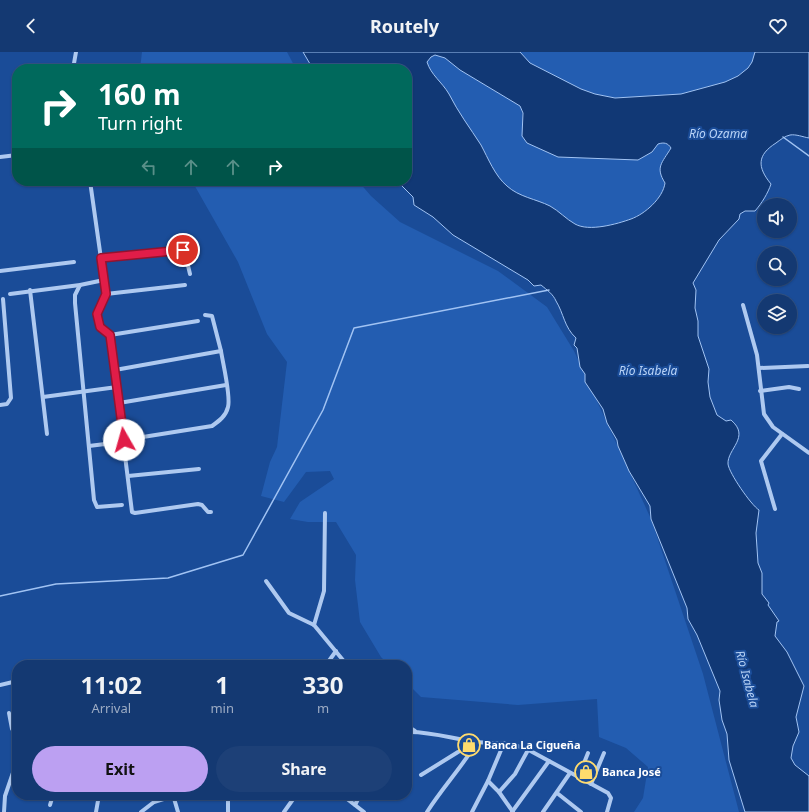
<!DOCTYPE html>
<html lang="en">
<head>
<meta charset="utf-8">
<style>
  :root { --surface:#143972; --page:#1d4077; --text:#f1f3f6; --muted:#9dacc4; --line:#335384; --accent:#bca0f2 }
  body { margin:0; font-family:"Noto Sans",sans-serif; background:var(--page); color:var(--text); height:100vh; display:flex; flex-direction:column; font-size:15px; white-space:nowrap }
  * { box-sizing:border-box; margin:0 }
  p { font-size:13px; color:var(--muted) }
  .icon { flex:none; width:22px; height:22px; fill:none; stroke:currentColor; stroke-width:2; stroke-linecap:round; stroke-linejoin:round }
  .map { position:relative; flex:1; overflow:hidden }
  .sheet { position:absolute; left:12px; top:608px; width:400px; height:140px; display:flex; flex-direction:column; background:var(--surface); border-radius:16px; box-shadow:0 1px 3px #0004,0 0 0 1px var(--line) }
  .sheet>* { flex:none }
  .guide { position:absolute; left:12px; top:12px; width:400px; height:122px; border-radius:16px; box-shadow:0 1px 3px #0004,0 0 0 1px var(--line); background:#00695c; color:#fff; overflow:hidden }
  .buttons { position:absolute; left:757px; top:146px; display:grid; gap:8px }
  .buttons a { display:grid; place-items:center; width:40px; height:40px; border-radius:50%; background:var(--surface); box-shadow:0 1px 3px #0004,0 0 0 1px var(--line); font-size:20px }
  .pin { position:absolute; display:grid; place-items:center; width:34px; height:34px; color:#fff; margin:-17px; border:2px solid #fff; border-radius:50%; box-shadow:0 1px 4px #0007 }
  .me { position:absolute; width:44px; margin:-22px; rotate:353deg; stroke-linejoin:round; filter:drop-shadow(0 0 3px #0008) }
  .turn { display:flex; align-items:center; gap:14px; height:84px; padding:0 20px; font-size:18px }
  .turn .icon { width:52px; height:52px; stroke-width:2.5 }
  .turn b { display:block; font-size:28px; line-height:34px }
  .lanes { display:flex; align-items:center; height:38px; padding:0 20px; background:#0003; justify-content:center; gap:20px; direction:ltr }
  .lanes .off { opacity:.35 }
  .eta { display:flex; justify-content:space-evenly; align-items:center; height:68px; text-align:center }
  .eta b { font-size:24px; font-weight:700; line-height:28px }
  .cta { display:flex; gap:8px; margin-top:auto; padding:8px 20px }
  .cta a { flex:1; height:46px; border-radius:24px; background:var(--accent); color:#111; font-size:16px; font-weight:700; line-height:46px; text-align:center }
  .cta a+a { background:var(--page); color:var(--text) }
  header { display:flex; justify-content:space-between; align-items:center; height:52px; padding:0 20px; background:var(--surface); font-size:18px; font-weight:700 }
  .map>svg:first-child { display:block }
</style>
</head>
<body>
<header><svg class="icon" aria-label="back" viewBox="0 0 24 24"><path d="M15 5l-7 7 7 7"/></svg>Routely<svg class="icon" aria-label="heart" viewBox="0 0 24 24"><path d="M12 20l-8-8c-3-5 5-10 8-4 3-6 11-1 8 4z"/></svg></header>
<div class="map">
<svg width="809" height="760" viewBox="0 0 809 760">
  <rect width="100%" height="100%" fill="#1a4c98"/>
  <!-- green -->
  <g fill="#235db1">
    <path d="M 142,0 L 287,0 L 296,17 L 140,17 Z"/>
    <path d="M 520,0 L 755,0 L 752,10 L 748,16 L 738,24 L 725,30 L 681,42 L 615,46 L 595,42 L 581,37 L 530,11 Z"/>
    <path d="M 436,3 L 445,6 L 460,18 L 520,54 C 525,67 519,80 527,91 L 615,106 L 638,108 L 652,100 L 658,92 C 664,90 667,91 671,96 C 662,111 655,115 665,131 C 663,146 645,162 631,167 C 617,172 589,180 575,172 C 566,167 559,159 550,154 C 536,147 519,145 507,134 C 495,124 488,106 481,93 C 470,76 458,60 449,42 C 442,30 431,23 427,10 L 431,5 Z"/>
    <path d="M 192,129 L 358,129 L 371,144 L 400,170 L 498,219 L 547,255 L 574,299 L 651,467 L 703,622 L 739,760 L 634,760 L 643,746 L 648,715 L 626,696 L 599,685 L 597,647 L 518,653 L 421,645 L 407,631 L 407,613 L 389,613 L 381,605 L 360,570 L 355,528 L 356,503 L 336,470 L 308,470 L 290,467 L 300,450 L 334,427 L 330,419 L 306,420 L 284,450 L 261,444 L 270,410 L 277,395 L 287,310 L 267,282 L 238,210 Z"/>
  </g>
  <!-- water -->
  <path fill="#113875" stroke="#a1c3f3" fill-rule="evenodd" d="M 303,0 L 520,0 L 530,11 L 581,37 L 595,42 L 615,46 L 681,42 L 725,30 L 738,24 L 748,16 L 752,10 L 755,0 L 809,0 L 809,86 C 803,85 796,82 790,83 C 785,84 780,88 776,91 C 757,103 757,115 771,132 C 768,141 762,151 755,159 L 745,159 L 740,162 L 739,167 L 719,188 L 693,231 L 696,238 L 695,256 L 698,269 L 698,284 L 709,317 L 708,330 L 710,345 L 717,363 L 726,369 L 731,368 C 751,385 727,397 728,412 C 729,421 751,453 759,458 L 756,481 L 758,511 L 762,521 L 762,542 L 769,551 L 768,553 L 779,569 L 777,570 L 775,584 L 787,600 L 804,634 L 796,665 L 799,680 L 793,694 L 791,706 L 795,713 L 809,724 L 809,760 L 745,760 L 729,708 L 727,682 L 722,668 L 719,648 L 720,639 L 697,583 L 688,567 L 687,556 L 651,467 L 650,454 L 629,419 L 618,394 L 617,388 L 607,371 L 603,357 L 585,330 L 585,322 L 580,315 L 577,296 L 574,293 L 576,286 C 564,275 564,262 556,249 C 553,242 547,238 541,233 L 534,234 L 528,228 L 453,183 L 433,165 L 414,153 L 413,145 L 397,129 L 407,129 L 407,17 L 313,17 ZM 435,3 L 445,6 L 460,18 L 520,54 L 523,61 L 522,84 L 527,91 L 558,105 L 638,108 L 652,100 L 658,92 C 664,90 668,91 671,96 C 662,111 655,115 665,131 C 663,146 645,162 631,167 C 617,172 589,180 575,172 C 566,167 559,159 550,154 C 536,147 519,145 507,134 C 495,124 488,106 481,93 C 470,76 458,60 449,42 C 442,30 431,23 427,10 L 431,5 Z"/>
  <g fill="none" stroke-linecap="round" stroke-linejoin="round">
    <!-- stream -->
    <g stroke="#a1c3f3" stroke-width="1.5">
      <path d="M 783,85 L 809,104"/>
      <path d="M 0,544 L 56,532 L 168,526 L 243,503 L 323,358 L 354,276 L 549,238"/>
    </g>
    <!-- street -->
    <g stroke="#aec9f0" stroke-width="4">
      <path d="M 73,17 L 76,0"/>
      <path d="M 0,105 L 17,103"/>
      <path d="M 90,129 L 106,242 L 185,233"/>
      <path d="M 101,206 L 183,198 L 185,201 L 190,222"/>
      <path d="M 0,219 L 74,210"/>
      <path d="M 80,233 L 75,243 L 75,251 L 94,448 L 97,455 L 122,453"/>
      <path d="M 30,238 L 47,382"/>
      <path d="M 10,242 L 80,233 L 104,228"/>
      <path d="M 106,242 L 97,262 L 100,275 L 110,283 L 132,460 L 135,461 L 198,452 L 202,453 L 208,460 L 211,460"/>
      <path d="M 743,253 L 757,303 L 764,362 L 773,375 L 809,401"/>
      <path d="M 205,263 L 212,264 L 221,299"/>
      <path d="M 110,283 L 198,269"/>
      <path d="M 759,316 L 808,314"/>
      <path d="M 115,318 L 221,299 C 223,312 231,344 228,355 C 226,364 219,369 212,374 L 124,388"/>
      <path d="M 760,339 L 789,335 L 799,337"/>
      <path d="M 43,345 L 117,335"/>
      <path d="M 119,351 L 226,333"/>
      <path d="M 0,353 L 7,352 L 11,346 L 3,247"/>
      <path d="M 89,394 L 113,391 L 112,377"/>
      <path d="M 128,424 L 199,417"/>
      <path d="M 775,457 L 761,409 L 782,382"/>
      <path d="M 266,529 L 289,561 L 314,573"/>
      <path d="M 314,573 L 324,539 L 325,461"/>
      <path d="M 314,573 L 347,613"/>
      <path d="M 326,613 L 336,599"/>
      <path d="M 0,633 L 17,629"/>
      <path d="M 9,661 L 12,677 L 17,680"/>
      <path d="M 407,674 L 415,679"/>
      <path d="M 407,680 C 430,679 453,687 476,690 C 494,692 506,690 525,696 L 608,741 L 611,746 L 607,760"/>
      <path d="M 421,723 L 458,700 L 475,693"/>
      <path d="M 578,726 L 588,701"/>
      <path d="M 488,729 L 499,740 L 513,760"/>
      <path d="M 591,732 L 604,701"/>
      <path d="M 499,740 L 515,722 L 528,698"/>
      <path d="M 557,741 L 581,760"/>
      <path d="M 173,743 L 178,760"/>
      <path d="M 228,743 L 228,760"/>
      <path d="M 342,743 L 364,760"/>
      <path d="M 50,753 L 53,743"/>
      <path d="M 355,753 L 360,743"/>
      <path d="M 4,760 L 5,744 L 17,709"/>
      <path d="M 96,760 L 99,743"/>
      <path d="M 141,760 L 154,750 L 173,744"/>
      <path d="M 284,760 L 296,743"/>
      <path d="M 427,760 C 443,735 462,715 477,690"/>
      <path d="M 472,760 L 488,729 L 504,691"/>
      <path d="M 512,760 L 549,709"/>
      <path d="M 543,760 L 570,721"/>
    </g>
  </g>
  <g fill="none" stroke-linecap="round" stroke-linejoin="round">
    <!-- route casing -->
    <g stroke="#92132f" stroke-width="10">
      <path id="route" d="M 124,388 L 110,283 L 100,275 L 97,262 L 106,242 L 101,206 L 183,198"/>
    </g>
    <!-- route -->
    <use href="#route" stroke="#e11d48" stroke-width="7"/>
  </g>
  <!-- icons -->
  <defs>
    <g id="shop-ring" transform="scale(1.15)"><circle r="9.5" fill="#1a4c98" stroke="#ffdb6d" stroke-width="1.5"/><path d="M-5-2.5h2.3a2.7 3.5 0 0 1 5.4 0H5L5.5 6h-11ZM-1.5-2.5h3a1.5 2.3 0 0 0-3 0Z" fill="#ffdb6d"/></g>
  </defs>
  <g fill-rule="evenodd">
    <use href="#shop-ring" x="469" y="693"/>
    <use href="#shop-ring" x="586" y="720"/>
  </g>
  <g text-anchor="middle" stroke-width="4" stroke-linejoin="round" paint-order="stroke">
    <!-- poi labels -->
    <g font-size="11" font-weight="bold" fill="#fff" stroke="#1a4c98" text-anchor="start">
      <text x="484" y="697">Banca La Cigueña</text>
      <text x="602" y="724">Banca José</text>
    </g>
    <!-- water labels -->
    <g font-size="12" font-style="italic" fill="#bad4f7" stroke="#1a4c98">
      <text x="718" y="86">Río Ozama</text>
      <text x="648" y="323">Río Isabela</text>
      <text transform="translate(747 627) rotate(75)" y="4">Río Isabela</text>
    </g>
  </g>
</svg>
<div class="buttons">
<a><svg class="icon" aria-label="sound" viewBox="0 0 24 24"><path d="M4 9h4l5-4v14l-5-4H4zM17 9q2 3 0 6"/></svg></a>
<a><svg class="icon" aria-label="search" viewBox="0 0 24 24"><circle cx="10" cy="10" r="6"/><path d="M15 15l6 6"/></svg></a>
<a><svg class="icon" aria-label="layers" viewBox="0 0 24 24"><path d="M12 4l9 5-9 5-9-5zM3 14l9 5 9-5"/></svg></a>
</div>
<div class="pin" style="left:183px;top:198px;background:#d93025"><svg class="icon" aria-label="arrive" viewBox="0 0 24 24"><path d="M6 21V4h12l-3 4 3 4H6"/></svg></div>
<svg class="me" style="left:124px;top:388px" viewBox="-20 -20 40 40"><circle r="19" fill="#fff"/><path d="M0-13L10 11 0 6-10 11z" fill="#e11d48"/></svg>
<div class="guide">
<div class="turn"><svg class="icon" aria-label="right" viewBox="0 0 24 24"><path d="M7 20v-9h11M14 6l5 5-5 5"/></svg><div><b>160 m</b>Turn right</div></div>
<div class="lanes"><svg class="icon off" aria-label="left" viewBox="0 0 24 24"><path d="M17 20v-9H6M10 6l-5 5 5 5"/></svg><svg class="icon off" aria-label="ahead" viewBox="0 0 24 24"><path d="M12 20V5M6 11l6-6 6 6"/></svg><svg class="icon off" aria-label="ahead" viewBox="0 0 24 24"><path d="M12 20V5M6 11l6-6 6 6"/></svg><svg class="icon" aria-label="right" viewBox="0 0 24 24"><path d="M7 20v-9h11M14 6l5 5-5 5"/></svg></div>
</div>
<section class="sheet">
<div class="eta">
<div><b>11:02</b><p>Arrival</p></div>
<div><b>1</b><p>min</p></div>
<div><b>330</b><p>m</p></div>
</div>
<div class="cta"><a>Exit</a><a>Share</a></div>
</section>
</div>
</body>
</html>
